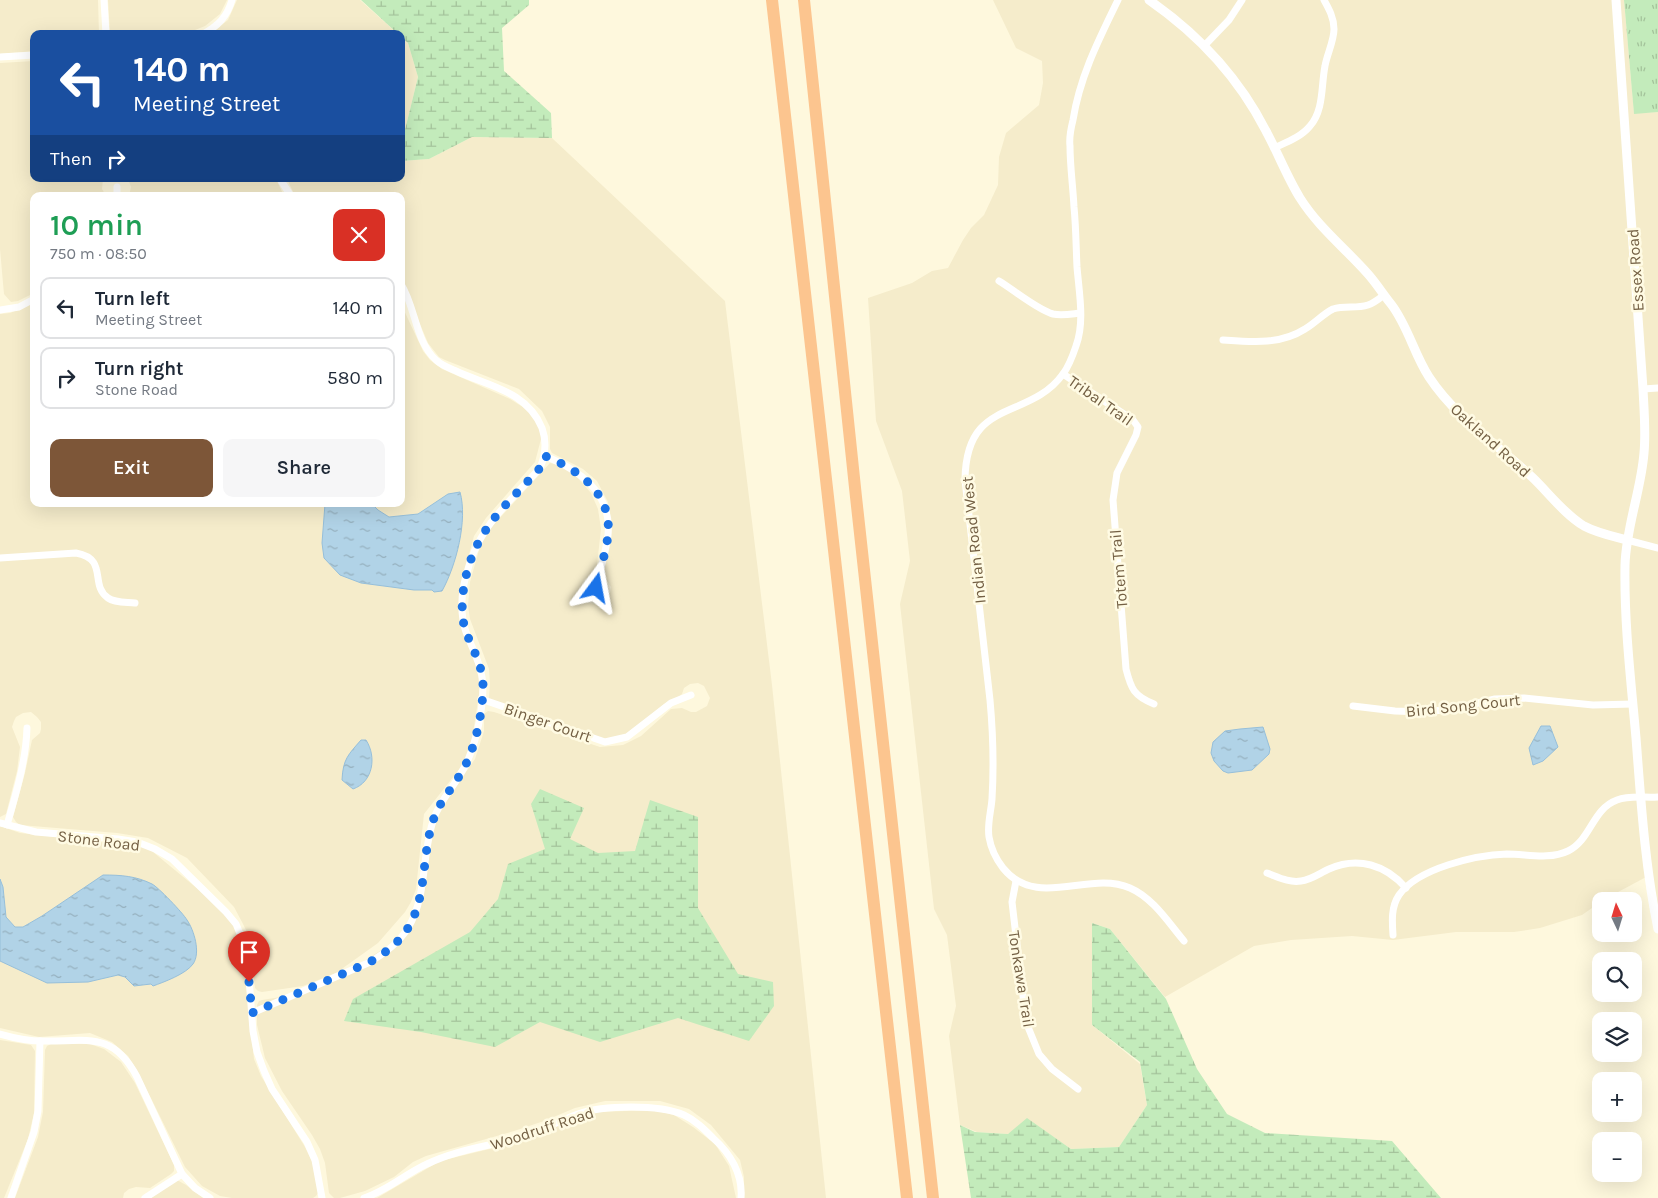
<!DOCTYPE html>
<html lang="en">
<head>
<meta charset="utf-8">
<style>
  :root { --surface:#fff; --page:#f6f6f7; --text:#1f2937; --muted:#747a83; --line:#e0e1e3; --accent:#7d5638 }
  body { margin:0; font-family:Karla,sans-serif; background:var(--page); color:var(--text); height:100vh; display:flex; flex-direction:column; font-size:19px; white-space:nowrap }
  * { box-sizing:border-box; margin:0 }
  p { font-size:16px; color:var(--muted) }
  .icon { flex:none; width:28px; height:28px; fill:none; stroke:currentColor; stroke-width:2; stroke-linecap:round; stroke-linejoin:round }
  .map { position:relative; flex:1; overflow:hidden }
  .drawer { position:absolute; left:30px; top:192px; width:375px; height:315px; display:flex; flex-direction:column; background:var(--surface); border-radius:10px; box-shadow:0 5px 20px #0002 }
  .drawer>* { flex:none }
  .top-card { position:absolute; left:30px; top:30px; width:375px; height:152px; border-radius:10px; box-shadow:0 5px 20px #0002; background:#1a4fa0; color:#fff; overflow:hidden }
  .needle { width:32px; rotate:356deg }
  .controls { position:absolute; left:1592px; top:892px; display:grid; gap:10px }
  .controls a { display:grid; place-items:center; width:50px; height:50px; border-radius:10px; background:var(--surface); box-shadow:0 5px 20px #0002; font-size:25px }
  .pin { position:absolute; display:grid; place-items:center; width:42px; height:42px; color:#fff; margin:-51px -21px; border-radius:50% 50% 50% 0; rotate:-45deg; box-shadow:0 0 5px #0007 }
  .pin .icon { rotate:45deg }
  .me { position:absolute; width:55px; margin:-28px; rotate:13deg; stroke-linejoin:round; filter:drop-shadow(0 0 4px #0008) }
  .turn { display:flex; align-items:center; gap:18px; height:105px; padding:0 20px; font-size:22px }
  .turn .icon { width:65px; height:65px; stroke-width:2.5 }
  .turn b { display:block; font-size:35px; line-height:42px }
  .then { display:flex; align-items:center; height:48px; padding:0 20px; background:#0003; gap:10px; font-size:19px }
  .round { display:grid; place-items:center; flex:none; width:52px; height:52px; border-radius:10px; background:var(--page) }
  .summary { display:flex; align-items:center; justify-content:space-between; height:85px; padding:0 20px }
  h1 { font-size:30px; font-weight:600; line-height:38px; color:#1e9e55 }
  .button { display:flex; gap:10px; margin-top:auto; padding:10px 20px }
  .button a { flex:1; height:58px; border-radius:10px; background:var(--accent); color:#fff; font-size:20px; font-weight:600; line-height:58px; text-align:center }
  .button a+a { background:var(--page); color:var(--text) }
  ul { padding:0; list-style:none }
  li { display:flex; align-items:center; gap:15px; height:62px; margin:0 10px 8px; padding:0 10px; border:2px solid var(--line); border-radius:10px }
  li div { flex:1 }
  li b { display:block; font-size:19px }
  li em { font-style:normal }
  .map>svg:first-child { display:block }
</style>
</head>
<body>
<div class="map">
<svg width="1658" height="1198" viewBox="0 0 1658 1198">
  <defs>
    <pattern id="wetland-marsh" width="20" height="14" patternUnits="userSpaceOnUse" patternTransform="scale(1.25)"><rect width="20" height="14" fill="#c3ebbb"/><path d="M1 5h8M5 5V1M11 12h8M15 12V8" fill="none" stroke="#a3c29a"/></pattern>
    <pattern id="park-tufts" width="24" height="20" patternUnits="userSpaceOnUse" patternTransform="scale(1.25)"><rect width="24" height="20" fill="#c3ebbb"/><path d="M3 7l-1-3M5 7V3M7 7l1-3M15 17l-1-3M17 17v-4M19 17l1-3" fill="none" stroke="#a3c29a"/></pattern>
    <pattern id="water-ripples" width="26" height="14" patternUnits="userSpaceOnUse" patternTransform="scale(1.25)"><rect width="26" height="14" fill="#b1d3e7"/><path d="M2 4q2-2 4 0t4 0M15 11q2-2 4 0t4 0" fill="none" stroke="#95afbd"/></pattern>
  </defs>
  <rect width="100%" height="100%" fill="#fef8dd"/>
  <!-- residential -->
  <g fill="#f5eccb">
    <path d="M 0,0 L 98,0 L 99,34 L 34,34 L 34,51 L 0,54 Z"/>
    <path d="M 108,0 L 227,0 L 220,14 L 205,26 L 195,30 L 156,34 L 110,34 Z"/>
    <path d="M 237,0 L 360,0 L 398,34 L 210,34 L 228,20 Z"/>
    <path d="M 993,0 L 1624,0 L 1634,113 L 1658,112 L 1658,929 L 1648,876 L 1605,899 L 1582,915 L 1540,928 L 1514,932 L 1456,932 L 1393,940 L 1352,936 L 1291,940 L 1254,946 L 1165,997 L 1110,929 L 1092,923 L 1092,1025 L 1140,1064 L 1147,1105 L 1119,1147 L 1071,1149 L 1030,1121 L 1008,1134 L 977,1132 L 960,1125 L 949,1036 L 956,1006 L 947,935 L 934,909 L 900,604 L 910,561 L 902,491 L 876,421 L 868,298 L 912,283 L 932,271 L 948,268 L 963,240 L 971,228 L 984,215 L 998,185 L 999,157 L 1006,133 L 1039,105 L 1043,83 L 1042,61 L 1016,48 Z"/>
    <path d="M 401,37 L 408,43 L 418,77 L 401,146 Z"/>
    <path d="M 34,61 L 34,179 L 103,179 L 102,189 L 106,196 L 34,196 L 34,293 L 18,301 L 11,302 L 4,294 L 0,249 L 0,63 Z"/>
    <path d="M 472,137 L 552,138 L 725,301 L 772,685 L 826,1198 L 744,1198 L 744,1177 L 740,1160 L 711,1125 L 689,1109 L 660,1101 L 605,1101 L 575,1108 L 544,1121 L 514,1131 L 426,1156 L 413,1162 L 394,1177 L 365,1191 L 340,1198 L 334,1198 L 329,1193 L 325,1163 L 320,1149 L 312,1135 L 282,1091 L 265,1058 L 257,1025 L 257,1005 L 259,1001 L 262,1000 L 305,993 L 344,974 L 386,947 L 402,933 L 412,921 L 435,817 L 475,759 L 484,731 L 484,714 L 488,711 L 494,712 L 600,747 L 623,745 L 641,736 L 671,709 L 682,708 L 691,712 L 696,712 L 707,706 L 710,698 L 704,686 L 698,683 L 690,684 L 684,688 L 682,694 L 677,698 L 664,704 L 628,734 L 604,741 L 553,723 L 526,710 L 489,700 L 490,683 L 489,669 L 470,619 L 468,606 L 470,582 L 479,550 L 486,533 L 550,463 L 564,466 L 577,477 L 591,493 L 598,509 L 601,529 L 597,565 L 595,570 L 584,580 L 581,587 L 581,595 L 587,603 L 596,604 L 604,601 L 610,593 L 611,587 L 603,576 L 603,573 L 610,542 L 611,524 L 608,502 L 597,481 L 583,469 L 552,453 L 550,449 L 550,427 L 542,411 L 519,389 L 445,360 L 439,357 L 428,343 L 401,279 L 401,196 L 295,196 L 287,179 L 401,179 L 401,161 L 429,159 Z"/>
    <path d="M 128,179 L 276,179 L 284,196 L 129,196 L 131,187 Z"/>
    <path d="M 34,303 L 34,504 L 325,504 L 325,508 L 361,583 L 414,590 L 432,590 L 448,494 L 418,514 L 389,517 L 378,510 L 372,504 L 401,504 L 401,304 L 423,351 L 430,360 L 442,369 L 510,399 L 534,414 L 540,426 L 541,439 L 535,462 L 486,518 L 474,536 L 463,577 L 459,597 L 478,669 L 480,688 L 470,752 L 465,762 L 424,814 L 416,889 L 411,902 L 405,912 L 378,943 L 336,973 L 303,986 L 262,992 L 258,991 L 255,988 L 249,936 L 242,922 L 234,907 L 187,858 L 148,838 L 117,833 L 20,825 L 16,822 L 13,817 L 25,773 L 32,740 L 40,733 L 41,729 L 41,722 L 37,717 L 31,712 L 23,713 L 16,717 L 14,721 L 12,727 L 20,747 L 17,771 L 6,814 L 0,817 L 0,314 L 10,313 Z"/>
    <path d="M 0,826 L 20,833 L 147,847 L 216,904 L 235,927 L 242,945 L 254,1059 L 261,1076 L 305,1147 L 314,1166 L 318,1193 L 316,1196 L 313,1198 L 232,1198 L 220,1196 L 202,1186 L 185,1167 L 138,1072 L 128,1056 L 112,1042 L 90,1033 L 39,1037 L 0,1028 L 0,961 L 88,982 L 118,975 L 125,977 L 134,986 L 151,984 L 103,875 L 42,916 L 23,927 L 15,927 L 6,917 L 3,887 L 0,879 Z"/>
    <path d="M 0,1040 L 31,1045 L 35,1051 L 34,1113 L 28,1139 L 4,1198 L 0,1198 Z"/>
    <path d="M 51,1044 L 90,1044 L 104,1049 L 121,1062 L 135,1083 L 174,1165 L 174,1171 L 171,1174 L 150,1188 L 136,1187 L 129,1189 L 124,1193 L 123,1198 L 15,1198 L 38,1137 L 43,1112 L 45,1050 L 47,1046 Z"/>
    <path d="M 654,1110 L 674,1115 L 693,1127 L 715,1144 L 729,1166 L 736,1198 L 377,1198 L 440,1161 L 510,1144 L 541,1133 L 570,1120 L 597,1112 Z"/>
    <path d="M 177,1180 L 186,1185 L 203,1198 L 151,1198 Z"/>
  </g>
  <!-- wetland -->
  <g fill="url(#wetland-marsh)">
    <path d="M 361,0 L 529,0 L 529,5 L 502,28 L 504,71 L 551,113 L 552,138 L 472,137 L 429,159 L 401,161 L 401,146 L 418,77 L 408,43 L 401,37 L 401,34 L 398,34 Z"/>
    <path d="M 540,789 L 584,808 L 570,839 L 598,853 L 635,851 L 650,800 L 698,817 L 698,908 L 738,974 L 773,982 L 774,1006 L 749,1041 L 678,1018 L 600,1042 L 540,1022 L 495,1047 L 421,1032 L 344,1021 L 353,999 L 470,932 L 498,899 L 508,864 L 545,849 L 531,804 Z"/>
    <path d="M 1092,923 L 1110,929 L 1166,999 L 1197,1069 L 1227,1114 L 1265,1133 L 1392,1141 L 1441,1198 L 971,1198 L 960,1125 L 975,1132 L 1008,1134 L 1027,1118 L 1071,1149 L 1119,1147 L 1147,1105 L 1140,1062 L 1092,1025 Z"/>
  </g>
  <!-- park -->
  <path fill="url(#park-tufts)" d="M 1624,0 L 1658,0 L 1658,112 L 1634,114 Z"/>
  <!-- water -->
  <g fill="url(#water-ripples)" stroke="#96bfda">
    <path d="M 460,492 C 468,520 456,566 442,591 L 434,592 L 432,590 L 414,590 L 361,583 L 340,575 L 324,558 L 322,543 L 325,504 L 372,504 L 378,510 L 389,517 L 418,514 L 448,494 Z"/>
    <path d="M 1541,726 L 1550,726 L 1558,747 L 1543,761 L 1533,765 L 1529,748 Z"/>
    <path d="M 1263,727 L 1270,749 L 1269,754 L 1252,770 L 1228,773 L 1223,771 L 1214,761 L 1211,753 L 1213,742 L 1225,731 L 1240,729 Z"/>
    <path d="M 361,740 L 366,740 C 377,757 373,782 353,789 L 342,780 C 343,759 348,755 361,740 Z"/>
    <path d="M 103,875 C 121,875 136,876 152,884 C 158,887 183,913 187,920 C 194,930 201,953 193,964 C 186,974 164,982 153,986 L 151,984 L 134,986 L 125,977 L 118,975 L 88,982 L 47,983 L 0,961 L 0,879 L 3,887 L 6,917 L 15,927 L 23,927 L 42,916 Z"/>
  </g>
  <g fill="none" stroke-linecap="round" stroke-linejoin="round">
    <!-- minor -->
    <g stroke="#fff" stroke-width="7">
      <path d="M 104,0 L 106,34"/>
      <path d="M 1118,0 C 1099,39 1080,76 1073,120 C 1071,128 1069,138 1070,146 C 1070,166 1073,187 1074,207 C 1076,227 1076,247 1077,267 C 1079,292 1085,322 1076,346 C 1073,355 1069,366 1063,374 C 1028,422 966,396 965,480 L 990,700 C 993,733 994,766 992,799 C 991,812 987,824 989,837 C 991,849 996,859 1003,868 C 1037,910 1089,870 1130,888 C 1153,898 1168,922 1184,941"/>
      <path d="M 203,34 C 218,26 227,17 232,0"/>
      <path d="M 1205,45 L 1229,20 L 1242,0"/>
      <path d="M 0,57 L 34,55"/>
      <path d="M 1274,148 C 1287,142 1301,137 1310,126 C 1324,110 1321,86 1325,66 C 1327,54 1334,41 1334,29 C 1334,18 1329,9 1324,0"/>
      <path d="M 280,179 L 291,196"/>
      <path d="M 117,187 L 117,196"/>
      <path d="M 999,281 C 1014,290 1038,310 1053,314 C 1062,316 1071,314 1080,313"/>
      <path d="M 0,310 L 19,307 L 34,299"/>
      <path d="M 1223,340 C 1251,342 1280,345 1305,329 C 1315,323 1323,314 1333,309 C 1345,305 1356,309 1368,305 C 1374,303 1379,299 1384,295"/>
      <path d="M 1063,374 L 1133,420 L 1138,427 L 1136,435 L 1117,473 L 1113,500 L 1126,669 C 1131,689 1134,696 1154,704"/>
      <path d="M 1643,389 L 1658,388"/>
      <path d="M 545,456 C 579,470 612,492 608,535 C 606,552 600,570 596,588"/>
      <path d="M 1627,540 L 1658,548"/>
      <path d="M 0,558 L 76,553 C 109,559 89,585 108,598 C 115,603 126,602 135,603"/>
      <path d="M 481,699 L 605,742 L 627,737 L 671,703 L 691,695"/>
      <path d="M 1353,706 L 1395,711 L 1423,712 L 1453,709 L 1495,699 L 1524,698 L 1593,705 L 1633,704"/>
      <path d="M 0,823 L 36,832 L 118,839 L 137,842 L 155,849 L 172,859 L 226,912 L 236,924 L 247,951 L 253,1031 L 257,1052 L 264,1071 L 272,1089 L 307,1142 L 315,1160 L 322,1198"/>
      <path d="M 7,825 C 16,793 26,761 27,728"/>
      <path d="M 1267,873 C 1278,877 1289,883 1301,881 C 1311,880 1320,873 1329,869 C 1358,856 1386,865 1406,888"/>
      <path d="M 1016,881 L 1012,902 L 1026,1022 L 1039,1054 L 1052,1069 L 1078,1089"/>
      <path d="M 1393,935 C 1392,921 1391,907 1399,895 C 1418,868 1476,855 1507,854 C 1527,854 1549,860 1568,851 C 1591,840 1592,809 1617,800 C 1630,795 1644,798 1658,797"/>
      <path d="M 252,1013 L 368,963 C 384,954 398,944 408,928 C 428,895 421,854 434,818 C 440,801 452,789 461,773 C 475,751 483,712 483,686 C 482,666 473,650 466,632 C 460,615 461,593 466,576 C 478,526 508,504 540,468 C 546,454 547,442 542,428 C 527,391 488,386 456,371 C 449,368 441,365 436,360 C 415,341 416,308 401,284"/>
      <path d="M 0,1034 C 14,1038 28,1041 43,1041 C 86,1042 112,1030 137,1077 L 182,1174 L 195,1188 L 210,1198"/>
      <path d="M 11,1198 L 34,1132 L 38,1111 L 40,1041"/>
      <path d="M 145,1198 L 182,1174"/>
      <path d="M 364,1198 C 387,1191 405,1174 427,1164 C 455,1150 489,1146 518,1138 C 540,1132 558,1121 578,1114 C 603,1105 659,1104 684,1115 C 695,1120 704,1129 713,1138 C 730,1153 743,1174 741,1198"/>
    </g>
    <!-- tertiary -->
    <g stroke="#fff" stroke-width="9">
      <path d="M 1149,0 C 1198,34 1239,78 1266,131 C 1278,153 1287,177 1300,198 C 1319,228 1345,248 1368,274 C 1376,283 1383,294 1391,304 C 1408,326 1414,354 1429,377 C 1456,418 1497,444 1532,477 C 1548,492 1564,514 1584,526 C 1597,533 1612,536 1627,540"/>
      <path d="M 1616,0 L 1643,389 C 1644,410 1646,432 1644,453 C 1641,491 1626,527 1625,565 C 1624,623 1631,681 1636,738 C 1641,802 1645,867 1658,929"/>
    </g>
    <!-- motorway -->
    <g stroke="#fcc58f" stroke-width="12">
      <path d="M 772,0 L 907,1198"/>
      <path d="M 804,0 L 856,497 L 933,1198"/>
    </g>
  </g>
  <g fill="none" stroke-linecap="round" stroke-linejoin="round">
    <!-- route -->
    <path stroke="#1a73e8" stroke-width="9" stroke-dasharray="0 16.2" d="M 249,982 L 252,1013 L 368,963 C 384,954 398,944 408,928 C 428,895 421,854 434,818 C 440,801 452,789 461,773 C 475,751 483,712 483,686 C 483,666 473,650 466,632 C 460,615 462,593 466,576 C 478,526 508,504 540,468 L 545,456 C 579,470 612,493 608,535 C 606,552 600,570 596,588"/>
  </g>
  <g text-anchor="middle" stroke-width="5" stroke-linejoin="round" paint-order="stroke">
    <!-- street labels -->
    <g font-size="16" fill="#746044" stroke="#fffbe4">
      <text transform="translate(1635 270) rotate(-94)" y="6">Essex Road</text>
      <text transform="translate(1101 400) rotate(35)" y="6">Tribal Trail</text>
      <text transform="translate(1491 440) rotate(42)" y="6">Oakland Road</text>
      <text transform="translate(973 540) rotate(-96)" y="6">Indian Road West</text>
      <text transform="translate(1118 569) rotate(-95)" y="6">Totem Trail</text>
      <text transform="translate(1463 705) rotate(-6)" y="6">Bird Song Court</text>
      <text transform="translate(548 722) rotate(19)" y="6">Binger Court</text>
      <text transform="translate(99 840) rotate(7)" y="6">Stone Road</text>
      <text transform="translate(1022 979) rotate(81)" y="6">Tonkawa Trail</text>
      <text transform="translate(542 1128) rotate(-18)" y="6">Woodruff Road</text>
    </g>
  </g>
</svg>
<div class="controls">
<a><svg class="needle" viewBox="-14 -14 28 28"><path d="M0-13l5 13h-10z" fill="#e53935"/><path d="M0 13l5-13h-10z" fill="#747a83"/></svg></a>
<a><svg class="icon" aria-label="search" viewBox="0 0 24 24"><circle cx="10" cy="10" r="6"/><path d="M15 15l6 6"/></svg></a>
<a><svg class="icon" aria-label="layers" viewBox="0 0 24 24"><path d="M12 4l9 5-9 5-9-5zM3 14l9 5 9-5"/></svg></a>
<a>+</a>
<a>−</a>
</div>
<div class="pin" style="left:249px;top:982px;background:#d93025"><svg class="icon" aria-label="arrive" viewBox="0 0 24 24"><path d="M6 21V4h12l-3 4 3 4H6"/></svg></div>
<svg class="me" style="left:596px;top:588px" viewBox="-20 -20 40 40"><path d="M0-17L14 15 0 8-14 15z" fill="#1a73e8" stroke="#fff" stroke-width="4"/></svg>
<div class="top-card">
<div class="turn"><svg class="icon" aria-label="left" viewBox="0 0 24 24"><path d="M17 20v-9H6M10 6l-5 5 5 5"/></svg><div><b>140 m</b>Meeting Street</div></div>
<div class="then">Then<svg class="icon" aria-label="right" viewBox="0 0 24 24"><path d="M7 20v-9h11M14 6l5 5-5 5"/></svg></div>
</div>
<section class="drawer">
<div class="summary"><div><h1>10 min</h1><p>750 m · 08:50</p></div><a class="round" style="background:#d93025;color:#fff"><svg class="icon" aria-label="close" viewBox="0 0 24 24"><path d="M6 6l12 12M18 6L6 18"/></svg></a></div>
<ul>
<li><svg class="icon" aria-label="left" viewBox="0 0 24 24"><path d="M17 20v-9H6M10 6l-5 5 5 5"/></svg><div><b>Turn left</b><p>Meeting Street</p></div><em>140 m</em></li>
<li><svg class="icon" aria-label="right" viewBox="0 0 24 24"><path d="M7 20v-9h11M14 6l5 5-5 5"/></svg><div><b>Turn right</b><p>Stone Road</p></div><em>580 m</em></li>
</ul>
<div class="button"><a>Exit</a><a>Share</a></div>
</section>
</div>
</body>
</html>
